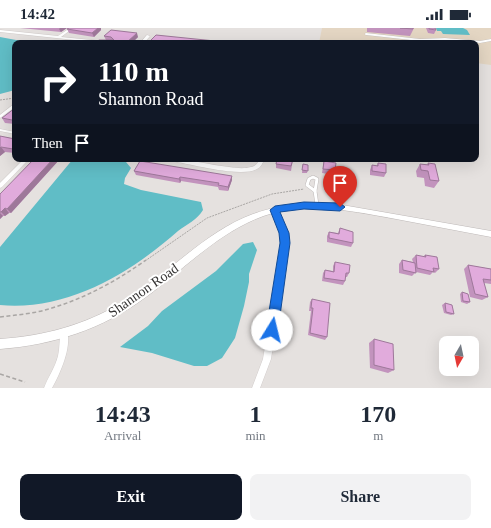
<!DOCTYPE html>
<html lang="en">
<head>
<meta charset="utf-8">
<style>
  :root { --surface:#fff; --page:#f2f2f3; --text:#1f2937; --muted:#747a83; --accent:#111827 }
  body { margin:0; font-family:Georgia,serif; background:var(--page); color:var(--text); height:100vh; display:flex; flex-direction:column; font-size:15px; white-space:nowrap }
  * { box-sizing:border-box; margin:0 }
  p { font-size:13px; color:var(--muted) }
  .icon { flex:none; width:22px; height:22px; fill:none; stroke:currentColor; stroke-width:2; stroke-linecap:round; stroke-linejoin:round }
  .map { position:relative; height:360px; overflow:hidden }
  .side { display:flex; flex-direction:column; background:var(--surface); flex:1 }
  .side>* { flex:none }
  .hud { position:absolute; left:12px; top:12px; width:467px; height:122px; border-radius:8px; box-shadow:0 4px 16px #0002; background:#111827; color:#fff; overflow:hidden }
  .needle { width:26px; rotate:189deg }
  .tools { position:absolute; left:439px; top:308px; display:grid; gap:8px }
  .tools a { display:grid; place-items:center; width:40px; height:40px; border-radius:8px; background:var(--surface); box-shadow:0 4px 16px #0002; font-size:20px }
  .pin { position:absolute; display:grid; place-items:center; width:34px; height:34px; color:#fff; margin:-41px -17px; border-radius:50% 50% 50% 0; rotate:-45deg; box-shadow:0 0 4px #0007 }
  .pin .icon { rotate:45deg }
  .me { position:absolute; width:44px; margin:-22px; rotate:9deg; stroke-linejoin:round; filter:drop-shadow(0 0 3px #0008) }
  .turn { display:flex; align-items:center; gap:14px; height:84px; padding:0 20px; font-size:18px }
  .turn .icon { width:52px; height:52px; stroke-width:2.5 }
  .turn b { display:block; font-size:28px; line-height:34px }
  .then { display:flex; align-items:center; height:38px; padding:0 20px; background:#0003; gap:8px; font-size:15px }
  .eta { display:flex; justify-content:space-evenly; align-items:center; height:68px; text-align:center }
  .eta b { font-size:24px; font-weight:700; line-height:28px }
  .action { display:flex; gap:8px; margin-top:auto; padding:8px 20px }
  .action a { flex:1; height:46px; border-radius:8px; background:var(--accent); color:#fff; font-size:16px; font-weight:700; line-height:46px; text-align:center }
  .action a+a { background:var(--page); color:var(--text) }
  .status { display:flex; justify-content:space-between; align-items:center; height:28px; padding:0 20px; background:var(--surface); direction:ltr }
  .status svg { height:11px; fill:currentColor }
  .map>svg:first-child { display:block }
</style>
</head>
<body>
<div class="status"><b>14:42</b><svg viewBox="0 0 49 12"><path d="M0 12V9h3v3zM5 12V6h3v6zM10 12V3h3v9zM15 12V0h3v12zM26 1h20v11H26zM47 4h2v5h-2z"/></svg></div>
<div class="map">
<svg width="491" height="360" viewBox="0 0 491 360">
  <rect width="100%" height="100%" fill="#e5e1df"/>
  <!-- industrial -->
  <path fill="#e4d6c3" d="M 322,0 L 491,0 L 491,37 L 476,35 L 476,15 L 319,15 Z"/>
  <!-- water -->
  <g fill="#60bdc6">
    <path d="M 436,0 L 463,0 L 467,2 L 470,7 L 443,6 L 441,3 L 437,3 Z"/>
    <path d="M 0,9 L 27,14 L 47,15 L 15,15 L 15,62 L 0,66 Z"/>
    <path d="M 73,131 L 105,131 L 126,134 L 131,140 L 125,150 L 124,156 L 141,162 L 201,174 L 203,182 C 197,192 187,196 178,203 C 129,246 68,283 0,277 L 0,219 Z"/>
    <path d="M 253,214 L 257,222 L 249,246 L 249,254 L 244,278 L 235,310 L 222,330 L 207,338 L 194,338 L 152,325 L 120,319 L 148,298 L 162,283 L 216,243 L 243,216 Z"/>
  </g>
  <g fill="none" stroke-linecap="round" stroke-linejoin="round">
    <!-- service-far1 casing -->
    <g stroke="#beb9b8" stroke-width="2.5">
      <path id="service-far1" d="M 366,6 L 420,12 L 445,11 L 480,14 L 491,12"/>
    </g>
    <!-- service casing -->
    <g stroke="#beb9b8" stroke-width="4">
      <g id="service">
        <path d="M 313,149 L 317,151 L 315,163 L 307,157 L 309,151 Z"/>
        <path d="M 315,163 L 317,177"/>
      </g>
    </g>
    <!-- minor casing -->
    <g stroke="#beb9b8" stroke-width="0.5">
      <g id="minor">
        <path d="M 70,0 L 73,0 L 61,9 L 112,14 L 114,15 L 103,15 L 0,4 L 0,2 L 58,8 Z"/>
        <path d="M 147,7 L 150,8 L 144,15 L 140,15 Z"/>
        <path d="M 14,76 L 15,76 L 15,79 L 0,90 L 0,87 Z"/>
        <path d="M 0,101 L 15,104 L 15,106 L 0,103 Z"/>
        <path d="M 24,131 L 29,131 L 2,159 L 0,160 L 0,155 Z"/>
        <path d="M 170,131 C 190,131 209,137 229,139 C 236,140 244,141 251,139 C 256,138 258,135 260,131 L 264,131 C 263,135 261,139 257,141 C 241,150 191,136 172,133 Z"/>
        <path d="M 273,180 L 277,180 L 278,182 L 287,205 L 288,215 L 271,331 L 260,360 L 252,360 L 263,331 L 282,215 L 281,205 L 272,182 Z"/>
        <path d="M 64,302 L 67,303 C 72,319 60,346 52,360 L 44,360 C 48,349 55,340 58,328 C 60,320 59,311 61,303 Z"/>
      </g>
    </g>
    <!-- tertiary casing -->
    <g stroke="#beb9b8" stroke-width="1">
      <path id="tertiary" d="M 304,175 L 319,175 L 348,178 L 491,203 L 491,209 C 459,203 428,197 396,191 C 356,184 313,174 273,185 C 223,199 187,239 146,269 C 103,301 53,317 0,321 L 0,311 C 44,308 85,297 123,274 C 168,247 204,204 253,186 C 270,180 286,177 304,175 Z"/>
    </g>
    <!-- path-far1 -->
    <g stroke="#a9a6a4" stroke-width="1" stroke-dasharray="2 1" stroke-linecap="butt">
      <path d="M 0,72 L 15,70"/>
      <path d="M 145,233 L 207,190 L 272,166 L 304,161"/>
    </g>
    <!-- path -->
    <g stroke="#a9a6a4" stroke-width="1.5" stroke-dasharray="4 2.5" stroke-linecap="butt">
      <path d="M 0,289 C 15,287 31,286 45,282 C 82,272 115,254 146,232"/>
      <path d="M 0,346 L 25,354"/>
    </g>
    <!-- service-far1 -->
    <use href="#service-far1" stroke="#fff" stroke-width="2"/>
    <!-- service -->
    <use href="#service" stroke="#fff" stroke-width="3"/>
    <!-- minor -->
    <use href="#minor" fill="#fff" fill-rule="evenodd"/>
    <!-- tertiary -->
    <use href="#tertiary" fill="#fff" fill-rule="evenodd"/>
  </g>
  <!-- wall -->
  <g fill="#c293bd">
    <path d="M 20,0 L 67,0 L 61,4 Z"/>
    <path d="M 69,0 L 101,0 L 101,2 L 94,9 L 69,5 L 67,1 Z"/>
    <path d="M 367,0 L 414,0 L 410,8 L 367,4 Z"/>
    <path d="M 426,0 L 435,0 L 436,2 L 434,6 L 428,5 Z"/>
    <path d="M 104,8 L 138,9 L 132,15 L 106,12 Z"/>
    <path d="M 15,80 L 15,96 L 5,95 L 2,90 Z"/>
    <path d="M 0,108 L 15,111 L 15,125 L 5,124 L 0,128 Z"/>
    <path d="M 276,131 L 293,131 L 291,143 L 276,140 Z"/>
    <path d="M 59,132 L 11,185 L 9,185 L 5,188 L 3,188 L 0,191 L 0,166 Z"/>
    <path d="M 324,133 L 335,142 L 334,147 L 322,145 L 323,138 Z"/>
    <path d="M 378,135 L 386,145 L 384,149 L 370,147 L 370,142 L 372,137 L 377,138 Z"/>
    <path d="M 428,135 L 439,153 L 434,160 L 425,158 L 424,150 L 417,149 L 416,143 L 420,136 L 427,137 Z"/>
    <path d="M 303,136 L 308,137 L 307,145 L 302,145 Z"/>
    <path d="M 134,143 L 232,148 L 232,152 L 228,163 L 219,162 L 218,159 L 181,153 L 180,155 L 136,147 Z"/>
    <path d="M 340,200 L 353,215 L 351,219 L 327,214 L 327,208 L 329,204 L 338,205 Z"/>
    <path d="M 416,227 L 423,229 L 425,227 L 439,241 L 435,245 L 433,244 L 430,247 L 416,244 L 412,248 L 399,245 L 399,236 L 402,232 L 413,234 L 412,231 Z"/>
    <path d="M 335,234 L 349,245 L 347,249 L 345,249 L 345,253 L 343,257 L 322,253 L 323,245 L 325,242 L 333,243 L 333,238 Z"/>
    <path d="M 468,237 L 491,241 L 491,256 L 484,255 L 488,269 L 482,272 L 470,269 L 464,241 Z"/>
    <path d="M 462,264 L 470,274 L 467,276 L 461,274 L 460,266 Z"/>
    <path d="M 312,271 L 327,309 L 325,312 L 308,307 L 311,283 L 309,283 L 310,274 Z"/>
    <path d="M 445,275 L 454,286 L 451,287 L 444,285 L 442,277 Z"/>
    <path d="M 374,311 L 394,342 L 388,345 L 370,340 L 369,315 Z"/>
  </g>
  <!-- shaded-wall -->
  <g fill="#9e789a">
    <path d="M 60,0 L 67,0 L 61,4 L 59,1 Z"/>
    <path d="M 98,0 L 101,0 L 101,2 L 94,9 L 92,5 Z"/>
    <path d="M 137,5 L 138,9 L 132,15 L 126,15 Z"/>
    <path d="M 15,89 L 15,96 L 12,92 Z"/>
    <path d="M 1,119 L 5,124 L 0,128 L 0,120 Z"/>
    <path d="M 53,131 L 58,131 L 59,132 L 11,185 L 7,181 Z"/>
    <path d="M 232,148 L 232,152 L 228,163 L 228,159 Z"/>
    <path d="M 180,149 L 181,153 L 180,155 L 179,151 Z"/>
    <path d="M 5,180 L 9,185 L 5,188 L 1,184 Z"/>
    <path d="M 0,185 L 3,188 L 0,191 Z"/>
  </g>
  <!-- building -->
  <g fill="#e1abdc" stroke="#9e789a">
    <path d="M 69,0 L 98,0 L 92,5 L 67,1 Z"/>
    <path d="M 400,0 L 413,0 L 413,1 Z"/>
    <path d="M 429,0 L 435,0 L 436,2 L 429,1 Z"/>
    <path d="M 111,2 L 137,5 L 126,15 L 95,15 L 99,12 L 114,12 L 111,9 L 104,8 Z"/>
    <path d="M 156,7 L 235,15 L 148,15 Z"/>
    <path d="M 15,80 L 15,89 L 12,92 L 2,90 Z"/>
    <path d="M 0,108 L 15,111 L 15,119 L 13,121 L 1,119 L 0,120 Z"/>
    <path d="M 34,131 L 53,131 L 7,181 L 5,180 L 1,184 L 0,184 L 0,166 Z"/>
    <path d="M 277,131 L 293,131 L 291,138 L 276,136 Z"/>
    <path d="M 140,133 L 232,148 L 228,159 L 218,157 L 219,155 L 180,149 L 179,151 L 134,143 Z"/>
    <path d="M 324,133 L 336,135 L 335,142 L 323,141 Z"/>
    <path d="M 378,135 L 386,136 L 386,145 L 372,143 L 372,137 L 378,138 Z"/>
    <path d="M 428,135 L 435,136 L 439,153 L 430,152 L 428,143 L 421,142 L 420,136 L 429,137 Z"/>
    <path d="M 303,136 L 308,137 L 308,143 L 302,142 Z"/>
    <path d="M 340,200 L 353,204 L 353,215 L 329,210 L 329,204 L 339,206 Z"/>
    <path d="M 416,227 L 426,229 L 425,227 L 437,229 L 439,241 L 433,240 L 434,244 L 417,240 Z"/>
    <path d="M 402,232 L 415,235 L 416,245 L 403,242 Z"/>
    <path d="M 335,234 L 350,237 L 349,245 L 346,245 L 345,253 L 324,250 L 325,242 L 334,244 Z"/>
    <path d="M 468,237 L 491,241 L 491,252 L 483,251 L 488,269 L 475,266 Z"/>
    <path d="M 462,264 L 468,266 L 470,274 L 463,273 Z"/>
    <path d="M 312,271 L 330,275 L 327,309 L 310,305 L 313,280 L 311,280 Z"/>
    <path d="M 445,275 L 452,277 L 454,286 L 446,284 Z"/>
    <path d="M 374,311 L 393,316 L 394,342 L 374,337 Z"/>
  </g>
  <!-- route -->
  <path fill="#1a73e8" stroke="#114b97" d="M 304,174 L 340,175 L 345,179 L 340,183 L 304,181 L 280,184 L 289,205 L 290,215 L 278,302 L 276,306 L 272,308 L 267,306 L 266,302 L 280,215 L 279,205 L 270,182 L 275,178 Z"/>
  <g text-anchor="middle" stroke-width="4" stroke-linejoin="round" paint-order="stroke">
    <!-- near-street labels -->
    <g font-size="14" fill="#343232" stroke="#fff">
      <text transform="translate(143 262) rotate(-35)" y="5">Shannon Road</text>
    </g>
  </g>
</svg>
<div class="tools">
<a><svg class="needle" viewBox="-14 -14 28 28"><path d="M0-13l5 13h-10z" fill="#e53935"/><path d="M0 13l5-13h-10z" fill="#747a83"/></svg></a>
</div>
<div class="pin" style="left:340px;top:179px;background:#d93025"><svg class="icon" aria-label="arrive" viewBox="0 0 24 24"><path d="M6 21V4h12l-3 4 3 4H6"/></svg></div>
<svg class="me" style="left:272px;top:302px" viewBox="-20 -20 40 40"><circle r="19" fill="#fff"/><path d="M0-13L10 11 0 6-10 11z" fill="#1a73e8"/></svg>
<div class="hud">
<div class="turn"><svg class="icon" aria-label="right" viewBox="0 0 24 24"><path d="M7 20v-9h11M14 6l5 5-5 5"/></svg><div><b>110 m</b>Shannon Road</div></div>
<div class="then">Then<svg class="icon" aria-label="arrive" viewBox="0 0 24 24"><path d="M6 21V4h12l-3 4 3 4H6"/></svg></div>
</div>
</div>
<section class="side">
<div class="eta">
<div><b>14:43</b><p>Arrival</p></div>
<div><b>1</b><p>min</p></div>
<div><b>170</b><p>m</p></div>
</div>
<div class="action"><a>Exit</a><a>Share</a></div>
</section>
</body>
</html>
